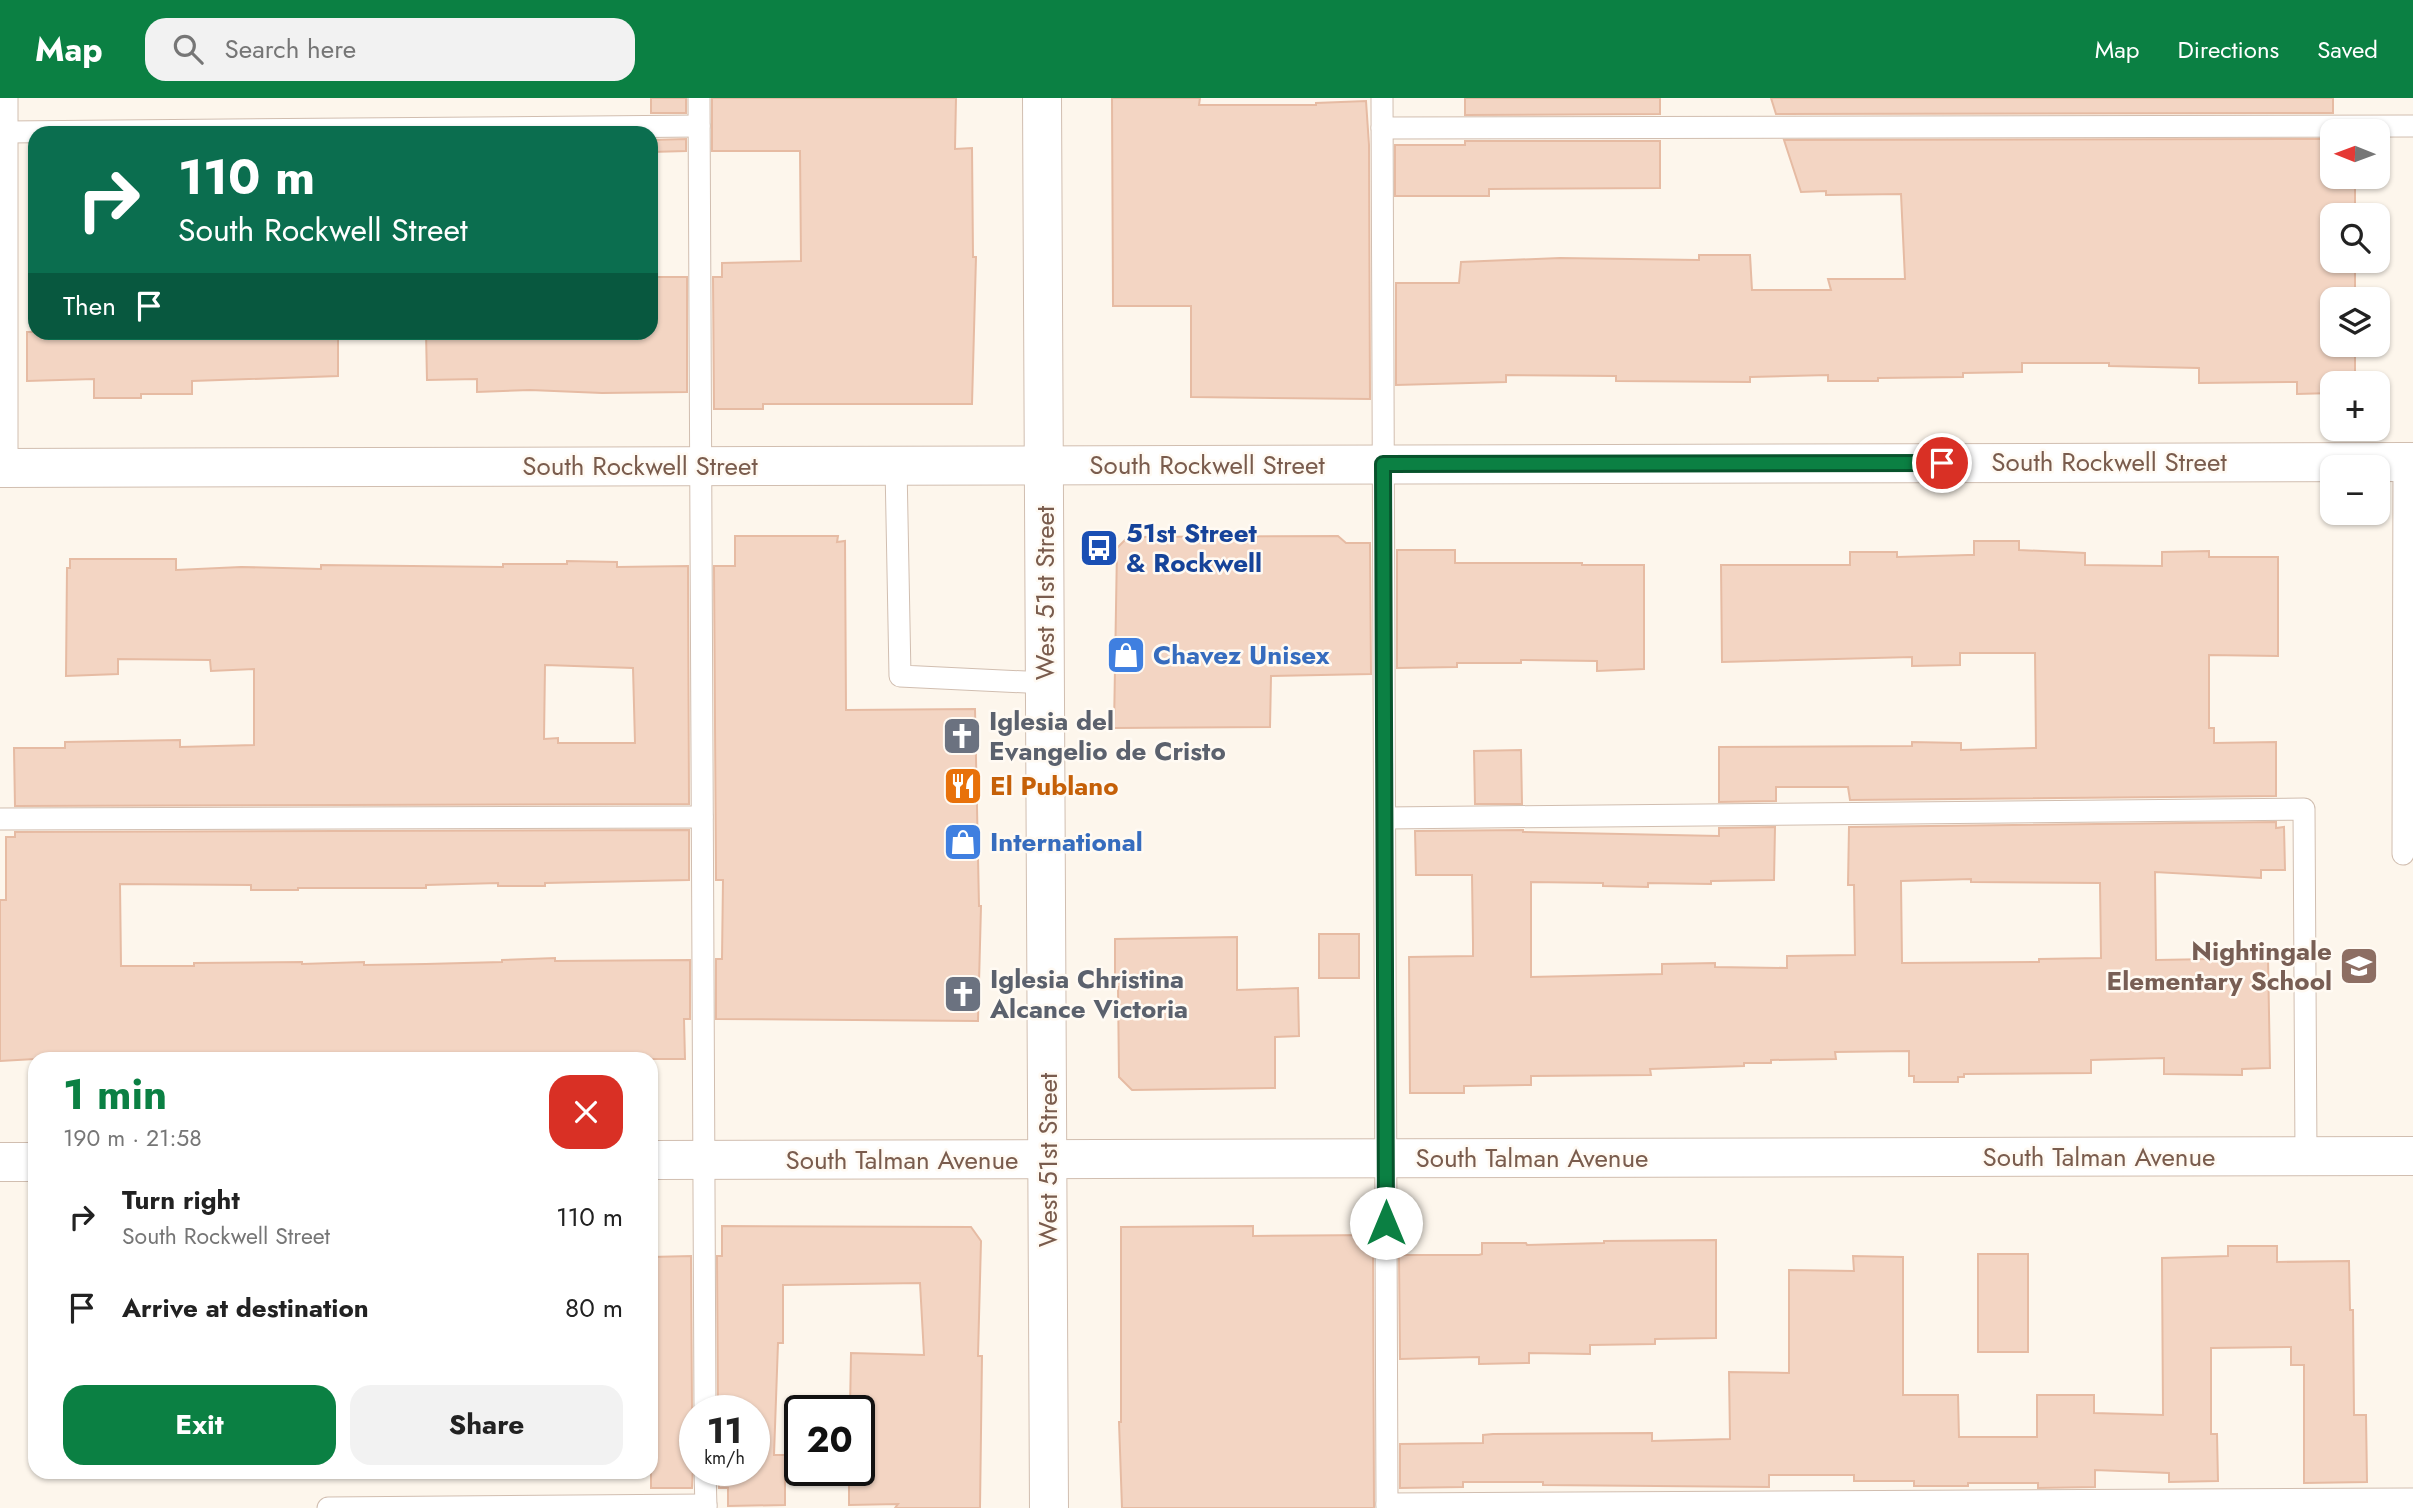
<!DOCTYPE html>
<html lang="en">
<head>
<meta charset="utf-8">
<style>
  :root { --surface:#fff; --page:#f2f2f2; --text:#222; --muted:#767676; --accent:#0b8043 }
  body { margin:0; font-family:Jost,sans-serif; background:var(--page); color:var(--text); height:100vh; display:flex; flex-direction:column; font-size:26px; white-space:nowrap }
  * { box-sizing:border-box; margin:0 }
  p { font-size:23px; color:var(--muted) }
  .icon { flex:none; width:38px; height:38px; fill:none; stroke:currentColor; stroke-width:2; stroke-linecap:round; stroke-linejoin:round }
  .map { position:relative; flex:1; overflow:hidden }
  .drawer { position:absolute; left:28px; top:954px; width:630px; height:427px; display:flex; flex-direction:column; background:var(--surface); border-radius:21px; box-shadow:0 2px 5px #0004 }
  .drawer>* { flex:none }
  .banner { position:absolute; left:28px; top:28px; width:630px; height:214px; border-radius:21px; box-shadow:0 2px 5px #0004; background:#0b6e4f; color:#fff; overflow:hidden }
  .needle { width:46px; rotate:271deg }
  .controls { position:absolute; left:2320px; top:21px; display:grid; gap:14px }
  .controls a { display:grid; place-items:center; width:70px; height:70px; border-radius:14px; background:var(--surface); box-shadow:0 2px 5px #0004; font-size:35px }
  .speed { position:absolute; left:679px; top:1297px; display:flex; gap:14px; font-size:35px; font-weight:700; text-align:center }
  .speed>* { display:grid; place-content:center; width:91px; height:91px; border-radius:50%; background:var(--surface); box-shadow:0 2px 5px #0004; line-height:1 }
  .speed small { font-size:18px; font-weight:400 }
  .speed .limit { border:4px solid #111; border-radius:10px; background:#fff; color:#111 }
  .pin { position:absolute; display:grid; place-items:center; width:60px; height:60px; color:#fff; margin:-30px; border:4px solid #fff; border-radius:50%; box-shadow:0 2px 7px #0007 }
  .me { position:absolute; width:77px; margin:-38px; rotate:0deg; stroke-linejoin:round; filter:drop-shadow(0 0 5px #0008) }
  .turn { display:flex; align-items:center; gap:24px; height:147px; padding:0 35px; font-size:32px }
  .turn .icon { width:91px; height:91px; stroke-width:2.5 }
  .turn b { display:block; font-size:49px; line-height:60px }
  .then { display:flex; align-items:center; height:66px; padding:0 35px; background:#0003; gap:14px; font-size:26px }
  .round { display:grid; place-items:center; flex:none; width:74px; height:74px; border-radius:21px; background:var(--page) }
  .headline { display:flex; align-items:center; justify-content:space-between; height:119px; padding:0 35px }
  h1 { font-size:42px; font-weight:700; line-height:52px; color:var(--accent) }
  .button { display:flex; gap:14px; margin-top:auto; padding:14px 35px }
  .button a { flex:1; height:80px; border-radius:21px; background:var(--accent); color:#fff; font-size:28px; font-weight:700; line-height:80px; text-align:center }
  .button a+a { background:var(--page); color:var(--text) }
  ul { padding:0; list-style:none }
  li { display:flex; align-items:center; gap:21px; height:91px; padding:0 35px }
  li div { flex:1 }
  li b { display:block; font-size:26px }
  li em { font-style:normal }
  header { display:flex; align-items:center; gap:42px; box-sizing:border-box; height:98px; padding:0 35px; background:var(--accent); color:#fff }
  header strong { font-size:33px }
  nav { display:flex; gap:38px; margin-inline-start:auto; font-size:24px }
  .search { width:490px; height:63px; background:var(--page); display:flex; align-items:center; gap:18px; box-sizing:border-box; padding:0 24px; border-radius:21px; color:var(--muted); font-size:26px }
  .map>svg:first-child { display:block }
</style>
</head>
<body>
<header>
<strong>Map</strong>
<div class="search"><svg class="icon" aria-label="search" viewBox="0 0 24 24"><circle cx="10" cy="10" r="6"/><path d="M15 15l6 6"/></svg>Search here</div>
<nav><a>Map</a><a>Directions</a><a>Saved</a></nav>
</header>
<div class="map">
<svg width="2413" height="1410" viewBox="0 0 2413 1410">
  <rect width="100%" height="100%" fill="#fdf6ec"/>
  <!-- building -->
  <g fill="#f3d5c3" stroke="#e6bba3" stroke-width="2" fill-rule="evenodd">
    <rect x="651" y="0" width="35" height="15"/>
    <path d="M 712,0 L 956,0 L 955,51 L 972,50 L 973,159 L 976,159 L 972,306 L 763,306 L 763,311 L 714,311 L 713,179 L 722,179 L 722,165 L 801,163 L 800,53 L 712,53 Z"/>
    <path d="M 1112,0 L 1200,0 L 1199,7 L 1316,7 L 1316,5 L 1366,3 L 1369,47 L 1370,301 L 1191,299 L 1191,208 L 1113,208 Z"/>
    <path d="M 1465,0 L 1660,0 L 1660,16 L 1465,17 Z"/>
    <path d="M 1771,0 L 2333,0 L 2333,15 L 1776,16 Z"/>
    <path d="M 686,41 L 686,53 L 651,54 L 651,42 Z"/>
    <path d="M 2333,41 L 2333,79 L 2355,79 L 2355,117 L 2333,117 L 2333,163 L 2355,163 L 2355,201 L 2333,201 L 2333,247 L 2355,247 L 2355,285 L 2333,285 L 2333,295 L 2297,296 L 2297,284 L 2199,285 L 2199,270 L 2109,268 L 2109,265 L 2022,265 L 2022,274 L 1963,275 L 1963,279 L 1878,280 L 1878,283 L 1828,283 L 1828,277 L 1750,279 L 1750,284 L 1616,283 L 1616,278 L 1506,277 L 1506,284 L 1396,287 L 1396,185 L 1459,185 L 1461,164 L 1560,160 L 1699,162 L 1699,157 L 1750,157 L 1752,192 L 1831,192 L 1828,181 L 1905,181 L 1901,96 L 1826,97 L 1826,93 L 1801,94 L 1784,42 Z"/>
    <path d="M 1465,43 L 1660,43 L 1660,90 L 1489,91 L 1489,98 L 1395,98 L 1395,47 L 1465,47 Z"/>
    <path d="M 651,179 L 687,179 L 687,294 L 602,295 L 530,292 L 477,294 L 477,281 L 427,282 L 426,234 L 651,234 Z"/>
    <path d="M 27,234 L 338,234 L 338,278 L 192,283 L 192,296 L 141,296 L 141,300 L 94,300 L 94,281 L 27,283 Z"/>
    <path d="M 735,438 L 838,438 L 837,444 L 845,443 L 846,612 L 975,611 L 979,808 L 981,808 L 978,923 L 716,921 L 716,861 L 722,861 L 723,782 L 716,782 L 714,468 L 735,468 Z"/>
    <path d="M 1338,438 L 1346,445 L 1370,445 L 1371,576 L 1271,578 L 1270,629 L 1114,630 L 1117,450 L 1128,439 Z"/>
    <path d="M 1974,443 L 2019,443 L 2019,452 L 2085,455 L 2085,467 L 2162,468 L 2162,454 L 2209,453 L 2209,459 L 2278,459 L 2278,558 L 2209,557 L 2209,630 L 2214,630 L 2214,645 L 2276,644 L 2276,698 L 1850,702 L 1848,689 L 1776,689 L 1776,703 L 1719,704 L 1719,649 L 1912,648 L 1912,644 L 1961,645 L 1961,652 L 2036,650 L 2035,555 L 1960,555 L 1960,567 L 1912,568 L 1912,559 L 1722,564 L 1721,467 L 1850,467 L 1850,454 L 1897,454 L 1897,459 L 1968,457 L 1974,457 Z"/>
    <path d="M 1397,452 L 1455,452 L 1455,465 L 1582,465 L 1582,467 L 1644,467 L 1644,571 L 1597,573 L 1597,563 L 1521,562 L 1521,565 L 1457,565 L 1457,569 L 1397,570 Z"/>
    <path d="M 70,461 L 176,461 L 176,472 L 241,469 L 321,471 L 321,467 L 503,469 L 503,466 L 567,466 L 567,463 L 617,464 L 617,469 L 688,468 L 689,706 L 15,708 L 14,650 L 65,650 L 65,644 L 180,642 L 180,649 L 254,647 L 254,571 L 211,573 L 210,562 L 118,561 L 118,576 L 66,578 L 67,470 L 70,470 ZM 545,567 L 633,570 L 635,645 L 558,645 L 558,640 L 544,641 Z"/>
    <path d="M 1521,652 L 1522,706 L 1475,706 L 1474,653 Z"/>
    <path d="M 2276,724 L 2276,730 L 2284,729 L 2285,772 L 2261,772 L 2261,780 L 2155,774 L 2156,862 L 2268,860 L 2270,970 L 2242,971 L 2242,977 L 2164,976 L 2164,960 L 2091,962 L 2091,975 L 1964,976 L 1964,979 L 1958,979 L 1958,984 L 1914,984 L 1914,978 L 1909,978 L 1909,953 L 1835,954 L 1836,961 L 1771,962 L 1771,965 L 1744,965 L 1744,968 L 1650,971 L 1651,977 L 1531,978 L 1531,987 L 1464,988 L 1464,995 L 1410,995 L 1409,859 L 1473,858 L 1473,846 L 1472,777 L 1416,777 L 1415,733 L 1523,732 L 1523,734 L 1719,738 L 1719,730 L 1775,729 L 1774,782 L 1711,783 L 1711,786 L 1648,785 L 1648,789 L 1603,788 L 1603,785 L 1531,784 L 1531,879 L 1662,876 L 1662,866 L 1715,865 L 1715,869 L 1787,870 L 1787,858 L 1855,857 L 1854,787 L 1848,787 L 1849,729 ZM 1971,781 L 1971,784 L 2100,785 L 2101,860 L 2039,861 L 2039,864 L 1902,865 L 1901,783 Z"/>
    <path d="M 689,732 L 689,782 L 545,785 L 545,788 L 498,788 L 498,785 L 426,787 L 426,790 L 298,790 L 298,792 L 251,792 L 251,787 L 120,786 L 121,868 L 194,868 L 194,865 L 302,864 L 302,866 L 364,864 L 364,867 L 426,866 L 502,864 L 502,862 L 555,860 L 555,863 L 690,862 L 690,921 L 684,921 L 685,961 L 35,961 L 0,963 L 0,802 L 6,802 L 6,739 L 15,739 L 15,734 Z"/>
    <rect x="1319" y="836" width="40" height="44"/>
    <path d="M 1237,839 L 1237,892 L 1298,890 L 1299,938 L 1275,939 L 1275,990 L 1132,992 L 1119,979 L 1118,889 L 1115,889 L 1115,841 Z"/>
    <path d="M 722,1128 L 971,1129 L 981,1143 L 978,1258 L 982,1258 L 980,1410 L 895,1410 L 898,1406 L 849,1407 L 849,1372 L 859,1372 L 859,1312 L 850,1312 L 851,1255 L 924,1257 L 920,1185 L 783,1187 L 783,1245 L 778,1245 L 774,1357 L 785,1357 L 785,1407 L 728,1408 L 728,1390 L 719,1390 L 718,1372 L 754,1372 L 754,1312 L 718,1312 L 717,1158 L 722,1158 Z"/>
    <path d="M 1253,1128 L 1253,1138 L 1373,1137 L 1374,1410 L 1122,1410 L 1119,1324 L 1121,1324 L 1121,1129 Z"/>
    <path d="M 1716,1142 L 1716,1240 L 1655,1241 L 1655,1246 L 1590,1247 L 1590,1256 L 1529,1255 L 1529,1265 L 1479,1266 L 1479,1259 L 1400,1261 L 1399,1157 L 1479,1157 L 1482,1156 L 1482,1145 L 1526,1145 L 1527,1147 L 1604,1145 L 1604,1143 Z"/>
    <path d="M 2228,1148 L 2277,1148 L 2277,1164 L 2349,1163 L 2350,1212 L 2353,1212 L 2354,1317 L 2366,1317 L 2367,1384 L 2304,1385 L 2304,1267 L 2291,1267 L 2291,1249 L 2211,1250 L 2211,1336 L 2217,1336 L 2218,1383 L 2169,1384 L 2169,1375 L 2095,1372 L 2095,1389 L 2038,1390 L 2038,1385 L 1968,1385 L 1968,1388 L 1914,1388 L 1914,1383 L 1854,1383 L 1854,1377 L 1769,1377 L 1769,1389 L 1543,1387 L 1543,1384 L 1463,1384 L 1463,1389 L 1400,1390 L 1400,1346 L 1483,1345 L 1483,1337 L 1493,1336 L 1652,1335 L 1652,1343 L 1730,1341 L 1729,1274 L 1789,1275 L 1789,1172 L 1854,1173 L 1853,1158 L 1903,1159 L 1903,1297 L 1958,1297 L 1959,1339 L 2037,1339 L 2037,1297 L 2094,1297 L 2094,1315 L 2163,1317 L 2162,1160 L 2228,1158 Z"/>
    <rect x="1978" y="1156" width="50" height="98"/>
    <path d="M 691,1158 L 692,1312 L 695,1320 L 692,1390 L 651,1390 L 651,1159 Z"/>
  </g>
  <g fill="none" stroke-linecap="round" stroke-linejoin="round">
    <!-- service casing -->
    <g stroke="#d1beb0" stroke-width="23">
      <g id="service">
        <path d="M 699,0 L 705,1312"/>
        <path d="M 1382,0 L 1387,1410"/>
        <path d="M 1382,30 L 2413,28"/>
        <path d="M 7,34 L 699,28"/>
        <path d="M 896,368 L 900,578 L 1046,585"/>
        <path d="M 7,370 L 7,0"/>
        <path d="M 1385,720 L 2304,711 L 2306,1058"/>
        <path d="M 0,721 L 702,719"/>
        <path d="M 2403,756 L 2404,364"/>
        <path d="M 705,1372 L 706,1410"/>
        <path d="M 1387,1406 L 2413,1401"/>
        <path d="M 328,1410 L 706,1407"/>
      </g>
    </g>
    <!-- minor casing -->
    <g stroke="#d1beb0" stroke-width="40">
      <g id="minor">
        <path d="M 0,370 L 2413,364"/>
        <path d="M 651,1062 L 2413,1058"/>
        <path d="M 0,1064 L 35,1064"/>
      </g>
    </g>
    <!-- tertiary casing -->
    <g stroke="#d1beb0" stroke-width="40">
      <path id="tertiary" d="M 1042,0 L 1049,1410"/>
    </g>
    <!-- service -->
    <use href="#service" stroke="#fff" stroke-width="21"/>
    <!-- minor -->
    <use href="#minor" stroke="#fff" stroke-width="38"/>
    <!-- tertiary -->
    <use href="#tertiary" stroke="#fff" stroke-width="38"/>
  </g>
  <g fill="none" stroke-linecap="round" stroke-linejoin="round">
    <!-- route casing -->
    <g stroke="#07532c" stroke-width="18">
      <path id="route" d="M 1386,1125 L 1383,366 L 1942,365"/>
    </g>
    <!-- route -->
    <use href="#route" stroke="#0b8043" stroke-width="12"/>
  </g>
  <!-- icons -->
  <defs>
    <g id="bus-square" transform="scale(2.0125)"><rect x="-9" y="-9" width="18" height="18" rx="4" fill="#1a4fb4" stroke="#fffaf3"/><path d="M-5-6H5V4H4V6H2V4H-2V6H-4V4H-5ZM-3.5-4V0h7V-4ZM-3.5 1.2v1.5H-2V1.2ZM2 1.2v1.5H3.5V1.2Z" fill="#fff"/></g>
    <g id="shop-square" transform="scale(2.0125)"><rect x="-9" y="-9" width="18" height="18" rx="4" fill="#3f7fe0" stroke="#fffaf3"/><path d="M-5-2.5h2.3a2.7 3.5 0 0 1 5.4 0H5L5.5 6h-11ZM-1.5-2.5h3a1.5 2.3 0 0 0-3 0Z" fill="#fff"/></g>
    <g id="church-square" transform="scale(2.0125)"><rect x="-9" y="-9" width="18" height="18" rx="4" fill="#6b7280" stroke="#fffaf3"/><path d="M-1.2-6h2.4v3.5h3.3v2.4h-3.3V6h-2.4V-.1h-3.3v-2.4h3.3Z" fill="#fff"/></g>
    <g id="restaurant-square" transform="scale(2.0125)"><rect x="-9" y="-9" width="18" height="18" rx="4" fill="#e8710a" stroke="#fffaf3"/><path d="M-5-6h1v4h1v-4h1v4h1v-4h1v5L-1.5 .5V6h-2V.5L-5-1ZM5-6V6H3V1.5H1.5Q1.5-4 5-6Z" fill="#fff"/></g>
    <g id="school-square" transform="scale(2.0125)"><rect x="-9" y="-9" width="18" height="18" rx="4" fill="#8d6e63" stroke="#fffaf3"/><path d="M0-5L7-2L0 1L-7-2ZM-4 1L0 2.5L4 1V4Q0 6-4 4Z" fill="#fff"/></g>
  </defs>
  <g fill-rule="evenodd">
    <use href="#bus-square" x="1099" y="450"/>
    <use href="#shop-square" x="1126" y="557"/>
    <use href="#church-square" x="962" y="638"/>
    <use href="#restaurant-square" x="963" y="688"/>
    <use href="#shop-square" x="963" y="744"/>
    <use href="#school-square" x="2359" y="868"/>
    <use href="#church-square" x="963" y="896"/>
  </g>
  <g text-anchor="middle" stroke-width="5" stroke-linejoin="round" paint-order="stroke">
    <!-- street labels -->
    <g font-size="26" fill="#7a5c4d" stroke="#fffaf3">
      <text x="2109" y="373">South Rockwell Street</text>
      <text x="1207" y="376">South Rockwell Street</text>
      <text x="640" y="377">South Rockwell Street</text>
      <text transform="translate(1045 495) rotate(-90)" y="9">West 51st Street</text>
      <text x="2099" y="1068">South Talman Avenue</text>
      <text x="1532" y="1069">South Talman Avenue</text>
      <text x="902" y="1071">South Talman Avenue</text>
      <text transform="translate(1048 1062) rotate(-90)" y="9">West 51st Street</text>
    </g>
    <!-- transit labels -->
    <g font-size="26" font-weight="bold" fill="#164399" stroke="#fffaf3" text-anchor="start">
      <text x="1126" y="444">51st Street<tspan x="1126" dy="30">&amp; Rockwell</tspan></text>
    </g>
    <!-- shop labels -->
    <g font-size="26" font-weight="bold" fill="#366cbe" stroke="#fffaf3" text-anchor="start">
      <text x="1153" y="566">Chavez Unisex</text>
      <text x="990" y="753">International</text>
    </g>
    <!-- worship labels -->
    <g font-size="26" font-weight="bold" fill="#5b616d" stroke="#fffaf3" text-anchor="start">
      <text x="989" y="632">Iglesia del<tspan x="989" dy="30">Evangelio de Cristo</tspan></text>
      <text x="990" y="890">Iglesia Christina<tspan x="990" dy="30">Alcance Victoria</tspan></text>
    </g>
    <!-- food labels -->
    <g font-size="26" font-weight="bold" fill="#c56008" stroke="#fffaf3" text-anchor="start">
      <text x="990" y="697">El Publano</text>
    </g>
    <!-- education labels -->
    <g font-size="26" font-weight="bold" fill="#785e54" stroke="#fffaf3" text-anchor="end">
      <text x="2332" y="862">Nightingale<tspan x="2332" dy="30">Elementary School</tspan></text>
    </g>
  </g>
</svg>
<div class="controls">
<a><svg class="needle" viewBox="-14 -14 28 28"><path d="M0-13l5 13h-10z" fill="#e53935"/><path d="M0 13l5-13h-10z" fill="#767676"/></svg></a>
<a><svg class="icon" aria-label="search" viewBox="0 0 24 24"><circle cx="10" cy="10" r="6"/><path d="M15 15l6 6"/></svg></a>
<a><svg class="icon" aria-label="layers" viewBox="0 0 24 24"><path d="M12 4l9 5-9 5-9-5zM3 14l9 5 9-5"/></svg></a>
<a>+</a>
<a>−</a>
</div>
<div class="speed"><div>11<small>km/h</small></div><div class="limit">20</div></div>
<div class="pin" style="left:1942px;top:365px;background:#d93025"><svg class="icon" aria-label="arrive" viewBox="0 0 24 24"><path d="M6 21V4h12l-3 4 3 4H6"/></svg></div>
<svg class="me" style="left:1386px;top:1125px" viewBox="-20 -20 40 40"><circle r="19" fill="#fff"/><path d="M0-13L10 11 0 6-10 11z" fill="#0b8043"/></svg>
<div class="banner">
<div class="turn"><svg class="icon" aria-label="right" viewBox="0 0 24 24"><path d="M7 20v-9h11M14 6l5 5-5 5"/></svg><div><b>110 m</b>South Rockwell Street</div></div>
<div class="then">Then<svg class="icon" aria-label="arrive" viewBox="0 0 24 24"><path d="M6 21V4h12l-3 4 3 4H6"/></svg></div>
</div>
<section class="drawer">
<div class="headline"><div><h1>1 min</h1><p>190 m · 21:58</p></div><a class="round" style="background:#d93025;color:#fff"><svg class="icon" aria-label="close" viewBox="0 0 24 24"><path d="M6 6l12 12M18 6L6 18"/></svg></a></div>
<ul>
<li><svg class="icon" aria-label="right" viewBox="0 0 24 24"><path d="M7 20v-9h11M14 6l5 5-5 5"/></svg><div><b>Turn right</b><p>South Rockwell Street</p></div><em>110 m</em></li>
<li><svg class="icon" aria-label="arrive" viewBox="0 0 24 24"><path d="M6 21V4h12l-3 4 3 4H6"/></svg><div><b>Arrive at destination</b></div><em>80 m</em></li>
</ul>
<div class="button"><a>Exit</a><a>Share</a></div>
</section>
</div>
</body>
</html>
